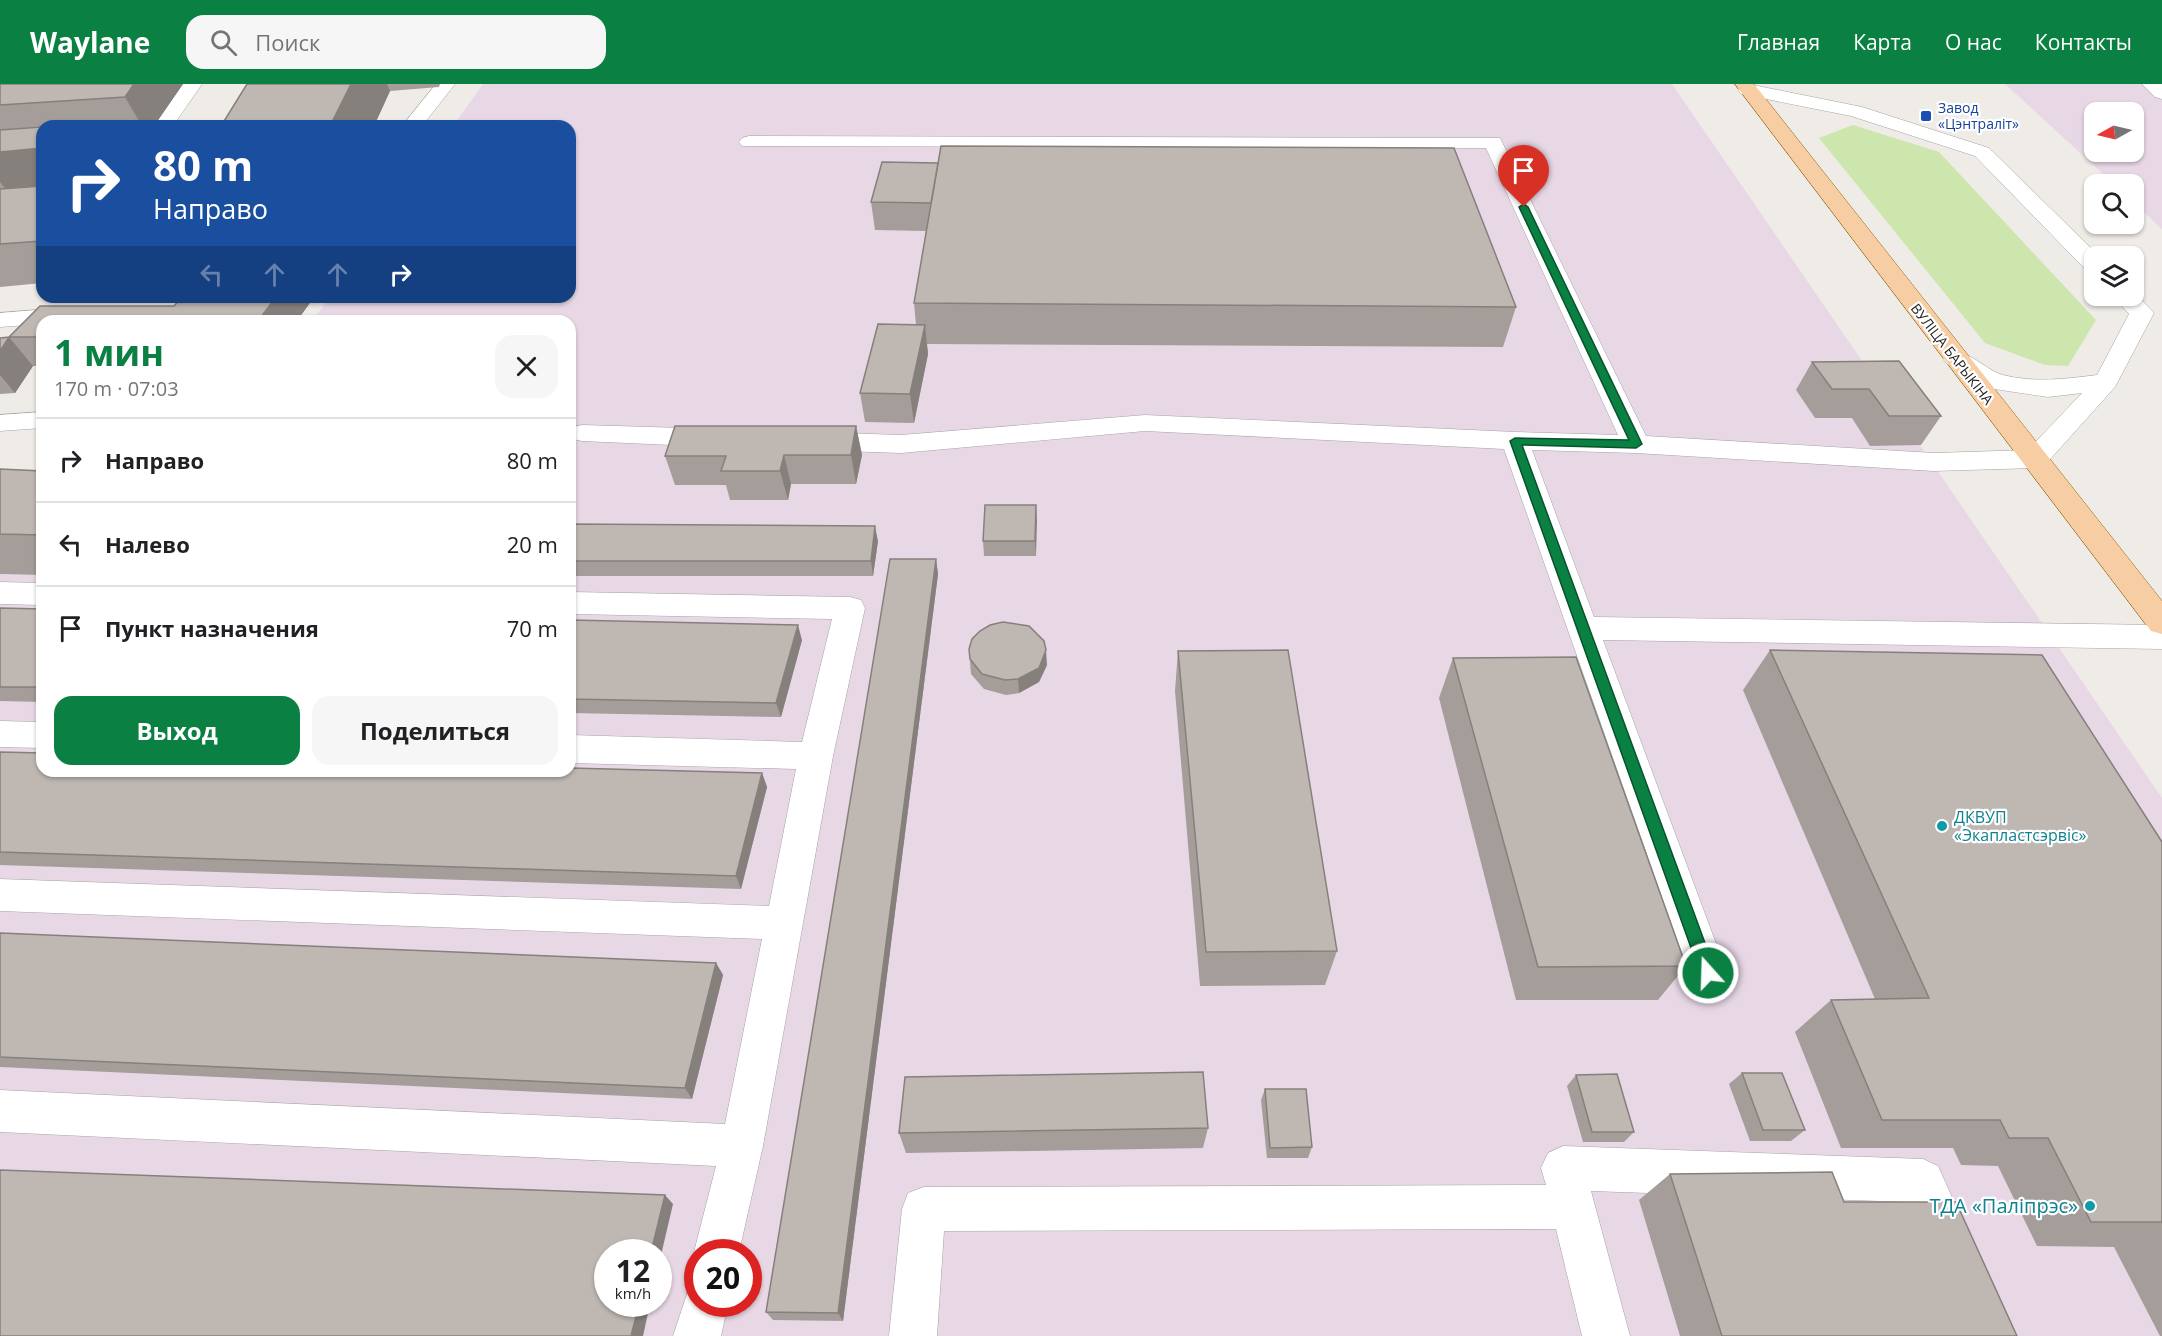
<!DOCTYPE html>
<html lang="ru">
<head>
<meta charset="utf-8">
<style>
  :root { --surface:#fff; --page:#f6f6f6; --text:#202124; --muted:#757577; --line:#e0e0e0; --accent:#0b8043 }
  body { margin:0; font-family:"Open Sans",sans-serif; background:var(--page); color:var(--text); height:100vh; display:flex; flex-direction:column; font-size:22px; white-space:nowrap }
  * { box-sizing:border-box; margin:0 }
  p { font-size:20px; color:var(--muted) }
  .icon { flex:none; width:33px; height:33px; fill:none; stroke:currentColor; stroke-width:2; stroke-linecap:round; stroke-linejoin:round }
  .map { position:relative; flex:1; overflow:hidden }
  .side { position:absolute; left:36px; top:231px; width:540px; height:462px; display:flex; flex-direction:column; background:var(--surface); border-radius:18px; box-shadow:0 2px 4px #0004 }
  .side>* { flex:none }
  .banner { position:absolute; left:36px; top:36px; width:540px; height:183px; border-radius:18px; box-shadow:0 2px 4px #0004; background:#1a4fa0; color:#fff; overflow:hidden }
  .needle { width:39px; rotate:262deg }
  .controls { position:absolute; left:2084px; top:18px; display:grid; gap:12px }
  .controls a { display:grid; place-items:center; width:60px; height:60px; border-radius:12px; background:var(--surface); box-shadow:0 2px 4px #0004; font-size:30px }
  .speed { position:absolute; left:594px; top:1155px; display:flex; gap:12px; font-size:30px; font-weight:700; text-align:center }
  .speed>* { display:grid; place-content:center; width:78px; height:78px; border-radius:50%; background:var(--surface); box-shadow:0 2px 4px #0004; line-height:1 }
  .speed small { font-size:15px; font-weight:400 }
  .speed .limit { border:9px solid #d22; background:#fff; color:#111 }
  .pin { position:absolute; display:grid; place-items:center; width:51px; height:51px; color:#fff; margin:-62px -26px; border-radius:50% 50% 50% 0; rotate:-45deg; box-shadow:0 0 6px #0007 }
  .pin .icon { rotate:45deg }
  .me { position:absolute; width:66px; margin:-33px; rotate:340deg; stroke-linejoin:round; filter:drop-shadow(0 0 4px #0008) }
  .turn { display:flex; align-items:center; gap:21px; height:126px; padding:0 18px; font-size:27px }
  .turn .icon { width:78px; height:78px; stroke-width:2.5 }
  .turn b { display:block; font-size:42px; line-height:51px }
  .lanes { display:flex; align-items:center; height:57px; padding:0 18px; background:#0003; justify-content:center; gap:30px; direction:ltr }
  .lanes .off { opacity:.35 }
  .round { display:grid; place-items:center; flex:none; width:63px; height:63px; border-radius:18px; background:var(--page) }
  .summary { display:flex; align-items:center; justify-content:space-between; height:102px; padding:0 18px }
  h1 { font-size:36px; font-weight:700; line-height:45px; color:var(--accent) }
  .action { display:flex; gap:12px; margin-top:auto; padding:12px 18px }
  .action a { flex:1; height:69px; border-radius:18px; background:var(--accent); color:#fff; font-size:24px; font-weight:700; line-height:69px; text-align:center }
  .action a+a { background:var(--page); color:var(--text) }
  ul { padding:0; list-style:none }
  li { display:flex; align-items:center; gap:18px; height:84px; padding:0 18px; border-top:2px solid var(--line) }
  li div { flex:1 }
  li b { display:block; font-size:22px }
  li em { font-style:normal }
  header { display:flex; align-items:center; gap:36px; box-sizing:border-box; height:84px; padding:0 30px; background:var(--accent); color:#fff }
  header strong { font-size:28px }
  nav { display:flex; gap:33px; margin-inline-start:auto; font-size:21px }
  .search { width:420px; height:54px; background:var(--page); display:flex; align-items:center; gap:15px; box-sizing:border-box; padding:0 21px; border-radius:18px; color:var(--muted); font-size:22px }
  .map>svg:first-child { display:block }
</style>
</head>
<body>
<header>
<strong>Waylane</strong>
<div class="search"><svg class="icon" aria-label="search" viewBox="0 0 24 24"><circle cx="10" cy="10" r="6"/><path d="M15 15l6 6"/></svg>Поиск</div>
<nav><a>Главная</a><a>Карта</a><a>О нас</a><a>Контакты</a></nav>
</header>
<div class="map">
<svg width="2162" height="1252" viewBox="0 0 2162 1252">
  <rect width="100%" height="100%" fill="#efebe6"/>
  <!-- industrial -->
  <g fill="#e8d8e6" fill-rule="evenodd">
    <path d="M 483,0 L 1672,0 L 2162,714 L 2162,1252 L 0,1252 L 0,490 L 42,491 L 42,687 L 570,687 L 570,237 L 312,237 L 330,213 L 570,213 L 570,42 L 453,42 ZM 608,1168 L 658,1168 L 658,1220 L 608,1220 ZM 698,1168 L 748,1168 L 748,1220 L 698,1220 Z"/>
    <path d="M 2005,0 L 2162,0 L 2162,145 L 2133,118 L 2133,100 L 2114,100 ZM 2094,28 L 2133,28 L 2133,68 L 2094,68 Z"/>
  </g>
  <!-- grass -->
  <path fill="#cde6ae" d="M 1853,41 L 1939,68 L 2096,236 L 2068,282 L 2045,281 L 1985,259 L 1819,54 Z"/>
  <g fill="none" stroke-linecap="round" stroke-linejoin="round">
    <!-- minor casing -->
    <g stroke="#a3a3a3" stroke-width="1">
      <g id="minor">
        <path d="M 183,0 L 202,0 L 173,42 L 153,42 Z"/>
        <path d="M 436,0 L 455,0 L 422,42 L 402,42 Z"/>
        <path d="M 1748,0 L 1862,23 L 1989,64 L 2099,172 L 2094,172 L 2094,188 L 2086,186 L 1975,72 L 1851,32 L 1741,10 L 1738,6 L 1741,2 Z"/>
        <path d="M 2142,0 L 2162,0 L 2162,15 L 2155,13 Z"/>
        <path d="M 749,52 L 1500,54 L 1646,352 L 1934,369 L 2028,366 L 2082,309 L 2048,313 L 1994,305 L 1985,302 L 1947,280 L 1943,275 L 1947,270 C 1970,264 1983,285 2003,291 C 2034,299 2065,295 2097,291 L 2129,230 L 2113,212 L 2133,212 L 2133,207 L 2154,229 L 2115,303 L 2045,381 L 2035,384 L 1934,387 L 1636,369 L 1532,366 L 1594,533 L 2162,541 L 2162,565 L 1603,556 L 1727,889 L 1722,902 L 1708,907 L 1694,902 L 1689,889 L 1504,365 L 1145,347 L 901,369 L 814,366 L 804,363 L 801,357 L 804,351 L 814,348 L 901,351 L 1145,331 L 1515,348 L 1618,351 L 1486,64 L 742,62 L 739,58 L 742,54 Z"/>
        <path d="M 73,223 L 82,225 L 85,230 L 82,235 L 42,237 L 42,240 L 0,243 L 0,229 Z"/>
        <path d="M 42,328 L 42,344 L 0,347 L 0,331 Z"/>
        <path d="M 582,341 L 717,345 L 727,348 L 730,354 L 727,360 L 717,363 L 582,357 L 573,355 L 570,351 L 573,343 Z"/>
        <path d="M 0,498 L 42,499 L 42,521 L 0,520 Z"/>
        <path d="M 570,508 L 850,513 L 861,516 L 865,524 L 833,672 L 763,1062 L 739,1168 L 698,1168 L 698,1175 L 694,1168 L 716,1082 L 0,1048 L 0,1006 L 725,1040 L 762,855 L 0,827 L 0,795 L 769,822 L 796,685 L 570,679 L 570,651 L 802,658 L 832,535 L 570,530 Z"/>
        <path d="M 0,637 L 42,638 L 42,664 L 0,663 Z"/>
        <path d="M 1563,1062 L 1923,1075 L 1938,1082 L 1973,1160 L 1967,1176 L 1951,1182 L 1935,1176 L 1910,1118 L 1591,1107 L 1630,1252 L 1582,1252 L 1556,1145 L 944,1147 L 937,1252 L 889,1252 L 902,1125 L 908,1109 L 924,1103 L 1546,1101 L 1541,1084 L 1548,1069 Z"/>
        <path d="M 698,1200 L 698,1220 L 728,1220 L 721,1252 L 673,1252 L 689,1204 Z"/>
      </g>
    </g>
    <!-- major casing -->
    <g stroke="#915c08" stroke-width="1">
      <path id="major" d="M 1735,0 L 1754,0 L 2162,517 L 2162,550 L 2151,547 Z"/>
    </g>
    <!-- minor -->
    <use href="#minor" fill="#fff" fill-rule="evenodd"/>
    <!-- major -->
    <use href="#major" fill="#f7cea3" fill-rule="evenodd"/>
  </g>
  <!-- wall -->
  <g fill="#a49d99">
    <path d="M 0,0 L 183,0 L 154,42 L 42,42 L 42,199 L 0,203 Z"/>
    <path d="M 247,0 L 440,0 L 439,3 L 390,7 L 374,42 L 221,42 Z"/>
    <path d="M 882,78 L 1516,223 L 1503,263 L 927,260 L 928,270 L 914,339 L 865,338 L 860,309 L 916,241 L 914,219 L 926,147 L 875,146 L 871,118 Z"/>
    <path d="M 182,213 L 314,213 L 297,237 L 42,237 L 42,282 L 33,282 L 15,309 L 0,310 L 0,254 L 9,253 L 40,222 L 174,222 Z"/>
    <path d="M 1812,278 L 1941,332 L 1921,361 L 1870,362 L 1852,334 L 1815,334 L 1796,306 Z"/>
    <path d="M 856,342 L 862,371 L 856,400 L 791,400 L 788,416 L 730,416 L 726,401 L 675,401 L 665,372 Z"/>
    <path d="M 0,385 L 42,387 L 42,491 L 0,490 Z"/>
    <path d="M 1036,421 L 1036,472 L 984,472 L 983,457 Z"/>
    <path d="M 570,440 L 878,457 L 873,492 L 570,492 Z"/>
    <path d="M 936,475 L 938,490 L 843,1237 L 773,1236 L 766,1228 Z"/>
    <path d="M 0,524 L 42,525 L 42,618 L 0,617 Z"/>
    <path d="M 570,536 L 802,556 L 781,633 L 570,629 Z"/>
    <path d="M 969,565 L 1047,581 L 1039,598 L 1019,609 L 1006,611 L 984,605 L 971,590 Z"/>
    <path d="M 1770,566 L 2162,758 L 2162,1252 L 2160,1252 L 2114,1163 L 2037,1162 L 1998,1082 L 1961,1081 L 1953,1064 L 1841,1064 L 1795,948 L 1831,916 L 1875,915 L 1743,606 Z"/>
    <path d="M 1178,567 L 1337,867 L 1325,901 L 1200,902 L 1175,607 Z"/>
    <path d="M 1453,574 L 1686,882 L 1658,916 L 1516,916 L 1439,614 Z"/>
    <path d="M 0,668 L 762,689 L 767,703 L 741,805 L 0,781 Z"/>
    <path d="M 0,849 L 716,879 L 723,891 L 692,1015 L 0,983 Z"/>
    <path d="M 1742,989 L 1805,1046 L 1791,1057 L 1750,1057 L 1729,1000 Z"/>
    <path d="M 1576,991 L 1634,1048 L 1624,1058 L 1583,1058 L 1567,1002 Z"/>
    <path d="M 1265,1005 L 1312,1063 L 1308,1074 L 1267,1074 L 1261,1016 Z"/>
    <path d="M 1208,1044 L 1203,1064 L 906,1069 L 899,1049 Z"/>
    <path d="M 1670,1090 L 1844,1118 L 2017,1252 L 1680,1252 L 1639,1116 Z"/>
  </g>
  <!-- shaded-wall -->
  <g fill="#86807d">
    <path d="M 134,0 L 183,0 L 154,42 L 142,42 L 125,13 Z"/>
    <path d="M 351,0 L 387,0 L 390,7 L 374,42 L 330,42 Z"/>
    <path d="M 136,37 L 139,42 L 133,42 Z"/>
    <path d="M 42,64 L 42,105 L 8,108 L 0,98 L 0,68 Z"/>
    <path d="M 276,213 L 314,213 L 297,237 L 258,237 Z"/>
    <path d="M 925,241 L 928,270 L 914,339 L 910,310 Z"/>
    <path d="M 9,253 L 33,282 L 15,309 L 0,291 L 0,267 Z"/>
    <path d="M 856,342 L 862,371 L 856,400 L 851,371 Z"/>
    <path d="M 784,371 L 791,400 L 788,416 L 780,387 Z"/>
    <path d="M 1036,421 L 1037,436 L 1036,472 L 1035,457 Z"/>
    <path d="M 875,442 L 878,457 L 873,492 L 871,477 Z"/>
    <path d="M 936,475 L 938,490 L 843,1237 L 838,1229 Z"/>
    <path d="M 798,541 L 802,556 L 781,633 L 776,619 Z"/>
    <path d="M 1046,566 L 1047,581 L 1039,598 L 1019,609 L 1018,595 Z"/>
    <path d="M 762,689 L 767,703 L 741,805 L 736,792 Z"/>
    <path d="M 716,879 L 723,891 L 692,1015 L 685,1004 Z"/>
    <path d="M 665,1111 L 673,1120 L 658,1184 L 658,1168 L 651,1168 Z"/>
    <path d="M 639,1220 L 650,1220 L 643,1252 L 631,1252 Z"/>
  </g>
  <!-- building -->
  <g fill="#bfb7b2" stroke="#86807d" stroke-width="1.5">
    <path d="M 0,0 L 134,0 L 125,13 L 0,21 Z"/>
    <path d="M 247,0 L 351,0 L 330,42 L 221,42 Z"/>
    <path d="M 136,37 L 133,42 L 63,42 Z"/>
    <path d="M 42,43 L 42,64 L 0,68 L 0,46 Z"/>
    <path d="M 941,62 L 1454,64 L 1516,223 L 914,219 Z"/>
    <path d="M 882,78 L 938,79 L 931,119 L 871,118 Z"/>
    <path d="M 42,102 L 42,157 L 0,160 L 0,105 Z"/>
    <path d="M 182,213 L 276,213 L 258,237 L 42,237 L 42,253 L 9,253 L 0,267 L 0,254 L 9,253 L 40,222 L 174,222 Z"/>
    <path d="M 878,240 L 925,241 L 910,310 L 860,309 Z"/>
    <path d="M 1899,277 L 1941,332 L 1889,332 L 1869,305 L 1832,305 L 1812,278 Z"/>
    <path d="M 675,342 L 856,342 L 851,371 L 784,371 L 780,387 L 721,387 L 726,372 L 665,372 Z"/>
    <path d="M 0,385 L 42,387 L 42,451 L 0,450 Z"/>
    <path d="M 985,421 L 1036,421 L 1035,457 L 983,457 Z"/>
    <path d="M 570,440 L 875,442 L 871,477 L 570,477 Z"/>
    <path d="M 890,475 L 936,475 L 838,1229 L 766,1228 Z"/>
    <path d="M 0,524 L 42,525 L 42,603 L 0,603 Z"/>
    <path d="M 570,536 L 798,541 L 776,619 L 570,615 Z"/>
    <path d="M 1003,538 L 1029,542 L 1044,557 L 1046,566 L 1039,584 L 1018,595 L 1005,596 L 982,590 L 970,575 L 969,565 L 972,555 L 980,547 L 990,541 Z"/>
    <path d="M 1288,566 L 1337,867 L 1206,868 L 1178,567 Z"/>
    <path d="M 1770,566 L 2042,571 L 2162,758 L 2162,1138 L 2091,1138 L 2048,1054 L 2009,1054 L 2000,1036 L 1882,1036 L 1831,916 L 1929,914 Z"/>
    <path d="M 1576,573 L 1686,882 L 1538,883 L 1453,574 Z"/>
    <path d="M 0,668 L 42,669 L 42,687 L 570,687 L 570,684 L 762,689 L 736,792 L 0,768 Z"/>
    <path d="M 0,849 L 716,879 L 685,1004 L 0,973 Z"/>
    <path d="M 1203,988 L 1208,1044 L 899,1049 L 905,993 Z"/>
    <path d="M 1742,989 L 1782,989 L 1805,1046 L 1763,1046 Z"/>
    <path d="M 1617,990 L 1634,1048 L 1592,1048 L 1576,991 Z"/>
    <path d="M 1265,1005 L 1306,1005 L 1312,1063 L 1270,1064 Z"/>
    <path d="M 0,1086 L 665,1111 L 651,1168 L 608,1168 L 608,1220 L 639,1220 L 631,1252 L 0,1252 Z"/>
    <path d="M 1832,1088 L 1844,1118 L 1956,1118 L 2017,1252 L 1722,1252 L 1670,1090 Z"/>
  </g>
  <!-- route -->
  <path fill="#0b8043" stroke="#07532c" stroke-width="1.5" d="M 1524,120 L 1528,123 L 1642,360 L 1636,364 L 1522,361 L 1716,889 L 1714,894 L 1708,896 L 1703,894 L 1700,889 L 1510,357 L 1515,354 L 1629,356 L 1519,123 Z"/>
  <!-- markers -->
  <rect fill="#1a4fb4" stroke="#fff" stroke-width="2" x="1920" y="26" width="12" height="12" rx="3"/>
  <g fill="#0f9aa8" stroke="#fff" stroke-width="2">
    <circle cx="1942" cy="742" r="6"/>
    <circle cx="2090" cy="1122" r="6"/>
  </g>
  <g text-anchor="middle" stroke-width="4.5" stroke-linejoin="round" paint-order="stroke">
    <!-- far-transit labels -->
    <g font-size="14" fill="#164399" stroke="#fff" text-anchor="start">
      <text x="1938" y="29">Завод<tspan x="1938" dy="16">«Цэнтраліт»</tspan></text>
    </g>
    <!-- far-street labels -->
    <g font-size="14" fill="#1f1f1f" stroke="#fff">
      <text transform="translate(1952 270) rotate(52)" y="5">ВУЛІЦА БАРЫКІНА</text>
    </g>
    <!-- culture labels -->
    <g font-size="16" fill="#0d838f" stroke="#fff" text-anchor="start">
      <text x="1954" y="739">ДКВУП<tspan x="1954" dy="18">«Экапластсэрвіс»</tspan></text>
    </g>
    <!-- near-culture labels -->
    <g font-size="20" fill="#0d838f" stroke="#fff" text-anchor="end">
      <text x="2078" y="1129">ТДА «Паліпрэс»</text>
    </g>
  </g>
</svg>
<div class="controls">
<a><svg class="needle" viewBox="-14 -14 28 28"><path d="M0-13l5 13h-10z" fill="#e53935"/><path d="M0 13l5-13h-10z" fill="#757577"/></svg></a>
<a><svg class="icon" aria-label="search" viewBox="0 0 24 24"><circle cx="10" cy="10" r="6"/><path d="M15 15l6 6"/></svg></a>
<a><svg class="icon" aria-label="layers" viewBox="0 0 24 24"><path d="M12 4l9 5-9 5-9-5zM3 14l9 5 9-5"/></svg></a>
</div>
<div class="speed"><div>12<small>km/h</small></div><div class="limit">20</div></div>
<div class="pin" style="left:1524px;top:123px;background:#d93025"><svg class="icon" aria-label="arrive" viewBox="0 0 24 24"><path d="M6 21V4h12l-3 4 3 4H6"/></svg></div>
<svg class="me" style="left:1708px;top:889px" viewBox="-20 -20 40 40"><circle r="17" fill="#0b8043" stroke="#fff" stroke-width="3"/><path d="M0-11L8 9 0 5-8 9z" fill="#fff"/></svg>
<div class="banner">
<div class="turn"><svg class="icon" aria-label="right" viewBox="0 0 24 24"><path d="M7 20v-9h11M14 6l5 5-5 5"/></svg><div><b>80 m</b>Направо</div></div>
<div class="lanes"><svg class="icon off" aria-label="left" viewBox="0 0 24 24"><path d="M17 20v-9H6M10 6l-5 5 5 5"/></svg><svg class="icon off" aria-label="ahead" viewBox="0 0 24 24"><path d="M12 20V5M6 11l6-6 6 6"/></svg><svg class="icon off" aria-label="ahead" viewBox="0 0 24 24"><path d="M12 20V5M6 11l6-6 6 6"/></svg><svg class="icon" aria-label="right" viewBox="0 0 24 24"><path d="M7 20v-9h11M14 6l5 5-5 5"/></svg></div>
</div>
<section class="side">
<div class="summary"><div><h1>1 мин</h1><p>170 m · 07:03</p></div><a class="round"><svg class="icon" aria-label="close" viewBox="0 0 24 24"><path d="M6 6l12 12M18 6L6 18"/></svg></a></div>
<ul>
<li><svg class="icon" aria-label="right" viewBox="0 0 24 24"><path d="M7 20v-9h11M14 6l5 5-5 5"/></svg><div><b>Направо</b></div><em>80 m</em></li>
<li><svg class="icon" aria-label="left" viewBox="0 0 24 24"><path d="M17 20v-9H6M10 6l-5 5 5 5"/></svg><div><b>Налево</b></div><em>20 m</em></li>
<li><svg class="icon" aria-label="arrive" viewBox="0 0 24 24"><path d="M6 21V4h12l-3 4 3 4H6"/></svg><div><b>Пункт назначения</b></div><em>70 m</em></li>
</ul>
<div class="action"><a>Выход</a><a>Поделиться</a></div>
</section>
</div>
</body>
</html>
